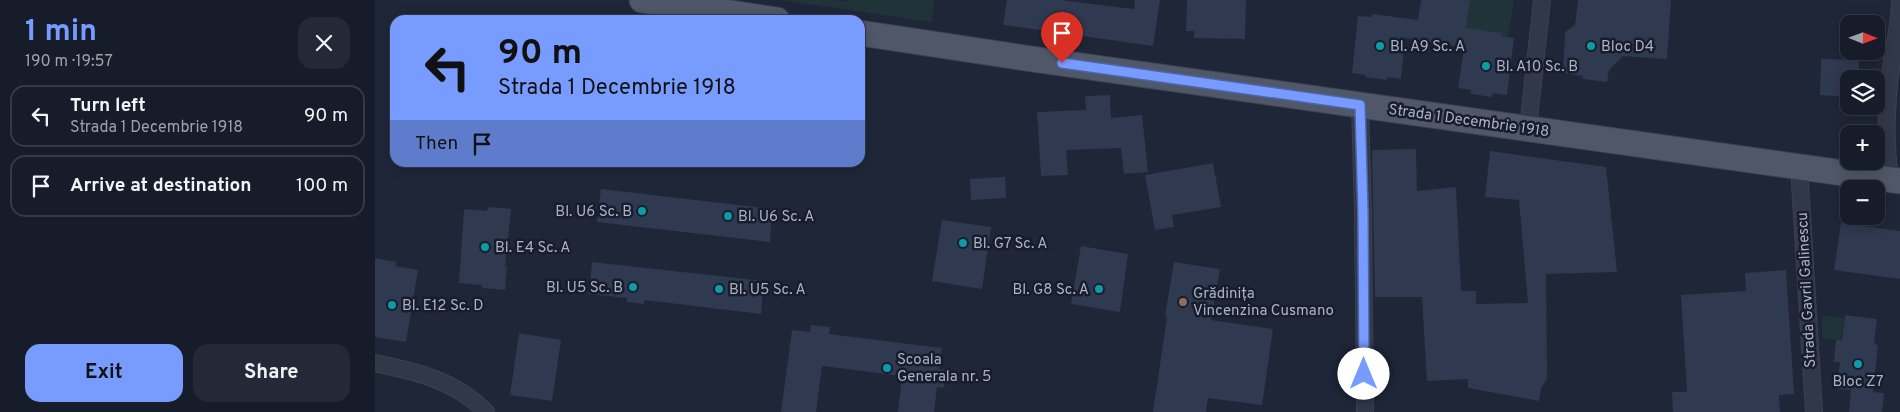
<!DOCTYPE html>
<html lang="en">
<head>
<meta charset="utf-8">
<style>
  :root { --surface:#161c2a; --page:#232936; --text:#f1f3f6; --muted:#9ea1a8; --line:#353a47; --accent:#779bff }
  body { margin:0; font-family:Overpass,sans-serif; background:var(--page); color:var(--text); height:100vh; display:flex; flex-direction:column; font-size:19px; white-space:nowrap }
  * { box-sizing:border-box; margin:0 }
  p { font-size:16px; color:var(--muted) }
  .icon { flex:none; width:28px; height:28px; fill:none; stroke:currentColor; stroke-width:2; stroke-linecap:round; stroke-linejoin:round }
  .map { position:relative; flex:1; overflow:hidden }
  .side { display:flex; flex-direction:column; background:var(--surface); width:375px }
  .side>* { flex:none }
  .guide { position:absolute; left:15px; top:15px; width:475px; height:152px; border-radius:15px; box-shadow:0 2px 12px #0003,0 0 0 1px var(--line); background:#779bff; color:#111; overflow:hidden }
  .needle { width:32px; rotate:91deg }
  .fabs { position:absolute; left:1465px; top:15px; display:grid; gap:10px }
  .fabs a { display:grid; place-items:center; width:45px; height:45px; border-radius:10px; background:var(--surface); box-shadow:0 2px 12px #0003,0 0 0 1px var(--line); font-size:25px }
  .pin { position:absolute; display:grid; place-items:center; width:42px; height:42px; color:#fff; margin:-51px -21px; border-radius:50% 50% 50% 0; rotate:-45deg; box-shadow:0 0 5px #0007 }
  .pin .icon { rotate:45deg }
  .me { position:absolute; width:55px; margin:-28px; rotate:0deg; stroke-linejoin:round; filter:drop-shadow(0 0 4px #0008) }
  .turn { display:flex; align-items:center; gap:18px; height:105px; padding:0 25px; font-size:22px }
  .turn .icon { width:65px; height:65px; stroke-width:2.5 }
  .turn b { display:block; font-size:35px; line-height:42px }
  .then { display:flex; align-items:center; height:48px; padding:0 25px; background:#0003; gap:10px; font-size:19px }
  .round { display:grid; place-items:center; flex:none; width:52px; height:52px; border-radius:15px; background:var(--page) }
  .summary { display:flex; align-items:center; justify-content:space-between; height:85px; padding:0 25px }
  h1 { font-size:30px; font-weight:700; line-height:38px; color:var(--accent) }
  .cta { display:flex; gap:10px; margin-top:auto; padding:10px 25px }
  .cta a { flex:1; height:58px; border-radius:15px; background:var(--accent); color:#111; font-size:20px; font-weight:700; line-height:58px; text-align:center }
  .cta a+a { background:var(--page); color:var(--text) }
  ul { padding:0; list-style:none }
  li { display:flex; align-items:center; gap:15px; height:62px; margin:0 10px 8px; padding:0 15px; border:2px solid var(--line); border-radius:15px }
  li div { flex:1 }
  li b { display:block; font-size:19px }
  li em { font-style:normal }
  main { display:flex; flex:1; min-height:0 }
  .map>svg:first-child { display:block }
</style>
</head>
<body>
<main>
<section class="side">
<div class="summary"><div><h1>1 min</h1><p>190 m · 19:57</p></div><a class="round"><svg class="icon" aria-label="close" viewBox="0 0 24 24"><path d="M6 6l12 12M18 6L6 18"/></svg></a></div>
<ul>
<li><svg class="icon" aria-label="left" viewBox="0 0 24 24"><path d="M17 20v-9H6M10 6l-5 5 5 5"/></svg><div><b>Turn left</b><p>Strada 1 Decembrie 1918</p></div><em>90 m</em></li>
<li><svg class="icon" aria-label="arrive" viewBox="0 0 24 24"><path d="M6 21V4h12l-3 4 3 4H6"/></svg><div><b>Arrive at destination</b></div><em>100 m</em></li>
</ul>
<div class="cta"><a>Exit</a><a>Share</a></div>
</section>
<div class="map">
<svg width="1525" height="412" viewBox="0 0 1525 412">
  <rect width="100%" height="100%" fill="#1e2638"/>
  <!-- green -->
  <g fill="#1f3339">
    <path d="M 405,0 L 456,0 L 472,2 L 472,0 L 559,0 L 557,22 Z"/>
    <path d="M 1095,0 L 1139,0 L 1133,37 L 1090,32 Z"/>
    <path d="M 1451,316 L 1469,318 L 1466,340 L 1447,338 L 1447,318 Z"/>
  </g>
  <!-- building -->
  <g fill="#2f3950">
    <path d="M 632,0 L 685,0 L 759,9 L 760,0 L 785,0 L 778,46 L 628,25 Z"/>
    <path d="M 812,0 L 871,0 L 870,39 L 819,38 L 819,31 L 811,31 Z"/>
    <path d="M 1046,0 L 1095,0 L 1091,28 L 1126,33 L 1126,36 L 1139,38 L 1132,95 L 1118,93 L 1117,97 L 1096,94 L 1096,90 L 1083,88 L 1089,48 L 1030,38 L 1026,79 L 1012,77 L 1012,80 L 990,77 L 990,75 L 977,73 L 983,16 L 996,17 L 997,14 L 1043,20 Z"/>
    <path d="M 1203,0 L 1296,0 L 1292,59 L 1248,56 L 1234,70 L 1232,82 L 1208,79 L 1208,76 L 1188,73 L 1190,32 L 1200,25 Z"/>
    <path d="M 1446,59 L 1484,60 L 1484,79 L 1474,79 L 1474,97 L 1445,95 Z"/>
    <path d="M 735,95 L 736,118 L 767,115 L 773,172 L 749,174 L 746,148 L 691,150 L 693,175 L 666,176 L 662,112 L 711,110 L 710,96 Z"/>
    <path d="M 1041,149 L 1042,191 L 1081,187 L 1086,291 L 1101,291 L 1101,304 L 1153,303 L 1144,200 L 1110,197 L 1115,151 L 1231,167 L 1242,272 L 1171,274 L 1172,379 L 1166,388 L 1164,401 L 1093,388 L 1093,379 L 1052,381 L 1047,297 L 1000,297 L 997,150 Z"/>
    <path d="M 838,163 L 846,207 L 797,215 L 799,227 L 780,230 L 770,175 Z"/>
    <path d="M 630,177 L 631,198 L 596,200 L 595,179 Z"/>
    <path d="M 226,189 L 397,209 L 395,242 L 222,222 Z"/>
    <path d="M 113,207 L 136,209 L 130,267 L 132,267 L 130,290 L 107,288 L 107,285 L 84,283 L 89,209 L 112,211 Z"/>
    <path d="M 567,220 L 616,227 L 607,289 L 557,281 Z"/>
    <path d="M 1466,223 L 1525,231 L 1525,279 L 1459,270 Z"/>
    <path d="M 706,246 L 753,254 L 745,312 L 696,304 Z"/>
    <path d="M 0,258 L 21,262 L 20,266 L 43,270 L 31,342 L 0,337 Z"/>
    <path d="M 217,262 L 389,281 L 386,314 L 269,300 L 269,304 L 252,302 L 252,298 L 214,294 Z"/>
    <path d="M 799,262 L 845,269 L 836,320 L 898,329 L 887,405 L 833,398 L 831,412 L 778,412 L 792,317 L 790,316 Z"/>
    <path d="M 1411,270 L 1419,394 L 1404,395 L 1405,412 L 1298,412 L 1297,392 L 1312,392 L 1306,295 L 1371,291 L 1370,273 Z"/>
    <path d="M 1470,315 L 1502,319 L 1499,344 L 1503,345 L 1498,392 L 1509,393 L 1507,412 L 1474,412 L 1476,390 L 1462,389 L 1465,362 L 1459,362 L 1461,340 L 1467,340 Z"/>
    <path d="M 436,325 L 455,327 L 454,334 L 567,348 L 564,369 L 572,370 L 569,388 L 562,387 L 559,412 L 523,412 L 527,376 L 447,366 L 441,412 L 406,412 L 417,330 L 435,332 Z"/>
    <path d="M 144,333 L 186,340 L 177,401 L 135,395 Z"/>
  </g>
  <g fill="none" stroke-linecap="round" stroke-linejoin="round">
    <!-- minor casing -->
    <g stroke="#3b4152" stroke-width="18">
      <g id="minor">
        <path d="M 985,105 L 988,213 L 990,412"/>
        <path d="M 1153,128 L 1167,0"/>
        <path d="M 1424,167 L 1439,412"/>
        <path d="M 1515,180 C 1510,143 1511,105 1516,68 C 1519,47 1524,26 1525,4"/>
        <path d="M 0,363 C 42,372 80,380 111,412"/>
      </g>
    </g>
    <!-- primary casing -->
    <g stroke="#3b4152" stroke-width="27">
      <g id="primary">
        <path d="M 267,0 L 402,20"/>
        <path d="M 485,33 L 650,58 L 1525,181"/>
      </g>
    </g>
    <!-- minor -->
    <use href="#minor" stroke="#313848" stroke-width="16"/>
    <!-- primary -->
    <use href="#primary" stroke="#4f5769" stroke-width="25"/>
  </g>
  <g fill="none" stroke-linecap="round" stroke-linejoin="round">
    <!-- route casing -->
    <g stroke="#4d65a6" stroke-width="12">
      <path id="route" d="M 687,63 L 985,105 L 988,213 L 989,374"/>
    </g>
    <!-- route -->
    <use href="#route" stroke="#779bff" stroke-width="9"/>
  </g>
  <!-- markers -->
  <g fill="#0f9aa8" stroke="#171d2d" stroke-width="2">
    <circle cx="1005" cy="46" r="5"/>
    <circle cx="1216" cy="46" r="5"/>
    <circle cx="1111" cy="66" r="5"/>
    <circle cx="267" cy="211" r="5"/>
    <circle cx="353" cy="216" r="5"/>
    <circle cx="588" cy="243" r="5"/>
    <circle cx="110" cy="247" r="5"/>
    <circle cx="258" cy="287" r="5"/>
    <circle cx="344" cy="289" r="5"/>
    <circle cx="724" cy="289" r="5"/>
    <circle cx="17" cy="305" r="5"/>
    <circle cx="1483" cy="364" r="5"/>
    <circle cx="512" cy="368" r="5"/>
  </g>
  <circle fill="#8d6e63" stroke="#171d2d" stroke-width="2" cx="808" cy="302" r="5"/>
  <g text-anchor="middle" stroke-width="5" stroke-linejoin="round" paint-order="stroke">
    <!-- poi labels -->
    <g font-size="15" fill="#abb2c6" stroke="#171d2d" text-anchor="start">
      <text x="1015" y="51">Bl. A9 Sc. A</text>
      <text x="1226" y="51">Bloc D4</text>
      <text x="1121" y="71">Bl. A10 Sc. B</text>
      <text x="257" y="216" text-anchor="end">Bl. U6 Sc. B</text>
      <text x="363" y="221">Bl. U6 Sc. A</text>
      <text x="598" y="248">Bl. G7 Sc. A</text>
      <text x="120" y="252">Bl. E4 Sc. A</text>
      <text x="248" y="292" text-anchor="end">Bl. U5 Sc. B</text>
      <text x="354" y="294">Bl. U5 Sc. A</text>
      <text x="714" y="294" text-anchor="end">Bl. G8 Sc. A</text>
      <text x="818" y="298">Grădinița<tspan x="818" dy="17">Vincenzina Cusmano</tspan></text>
      <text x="27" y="310">Bl. E12 Sc. D</text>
      <text x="522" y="364">Scoala<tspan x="522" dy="17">Generala nr. 5</tspan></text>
      <text x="1483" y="386" text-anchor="middle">Bloc Z7</text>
    </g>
    <!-- street labels -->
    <g font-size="15" fill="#abb2c6" stroke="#171d2d">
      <text transform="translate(1094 120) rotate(8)" y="5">Strada 1 Decembrie 1918</text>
      <text transform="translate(1431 290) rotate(-93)" y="5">Strada Gavril Galinescu</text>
    </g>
  </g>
</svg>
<div class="fabs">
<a><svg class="needle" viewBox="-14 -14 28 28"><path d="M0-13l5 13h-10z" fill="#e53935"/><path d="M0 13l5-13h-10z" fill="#9ea1a8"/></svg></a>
<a><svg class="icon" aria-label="layers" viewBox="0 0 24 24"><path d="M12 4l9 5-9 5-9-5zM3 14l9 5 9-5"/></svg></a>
<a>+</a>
<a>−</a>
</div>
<div class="pin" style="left:687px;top:63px;background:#d93025"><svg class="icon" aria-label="arrive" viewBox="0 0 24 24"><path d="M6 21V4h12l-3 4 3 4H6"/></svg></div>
<svg class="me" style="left:989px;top:374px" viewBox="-20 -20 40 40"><circle r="19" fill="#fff"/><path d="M0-13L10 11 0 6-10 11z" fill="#779bff"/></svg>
<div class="guide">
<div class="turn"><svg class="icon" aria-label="left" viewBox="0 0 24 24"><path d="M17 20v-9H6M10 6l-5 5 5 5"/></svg><div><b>90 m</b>Strada 1 Decembrie 1918</div></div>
<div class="then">Then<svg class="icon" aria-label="arrive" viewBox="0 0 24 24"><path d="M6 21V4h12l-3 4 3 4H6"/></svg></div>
</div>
</div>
</main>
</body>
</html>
